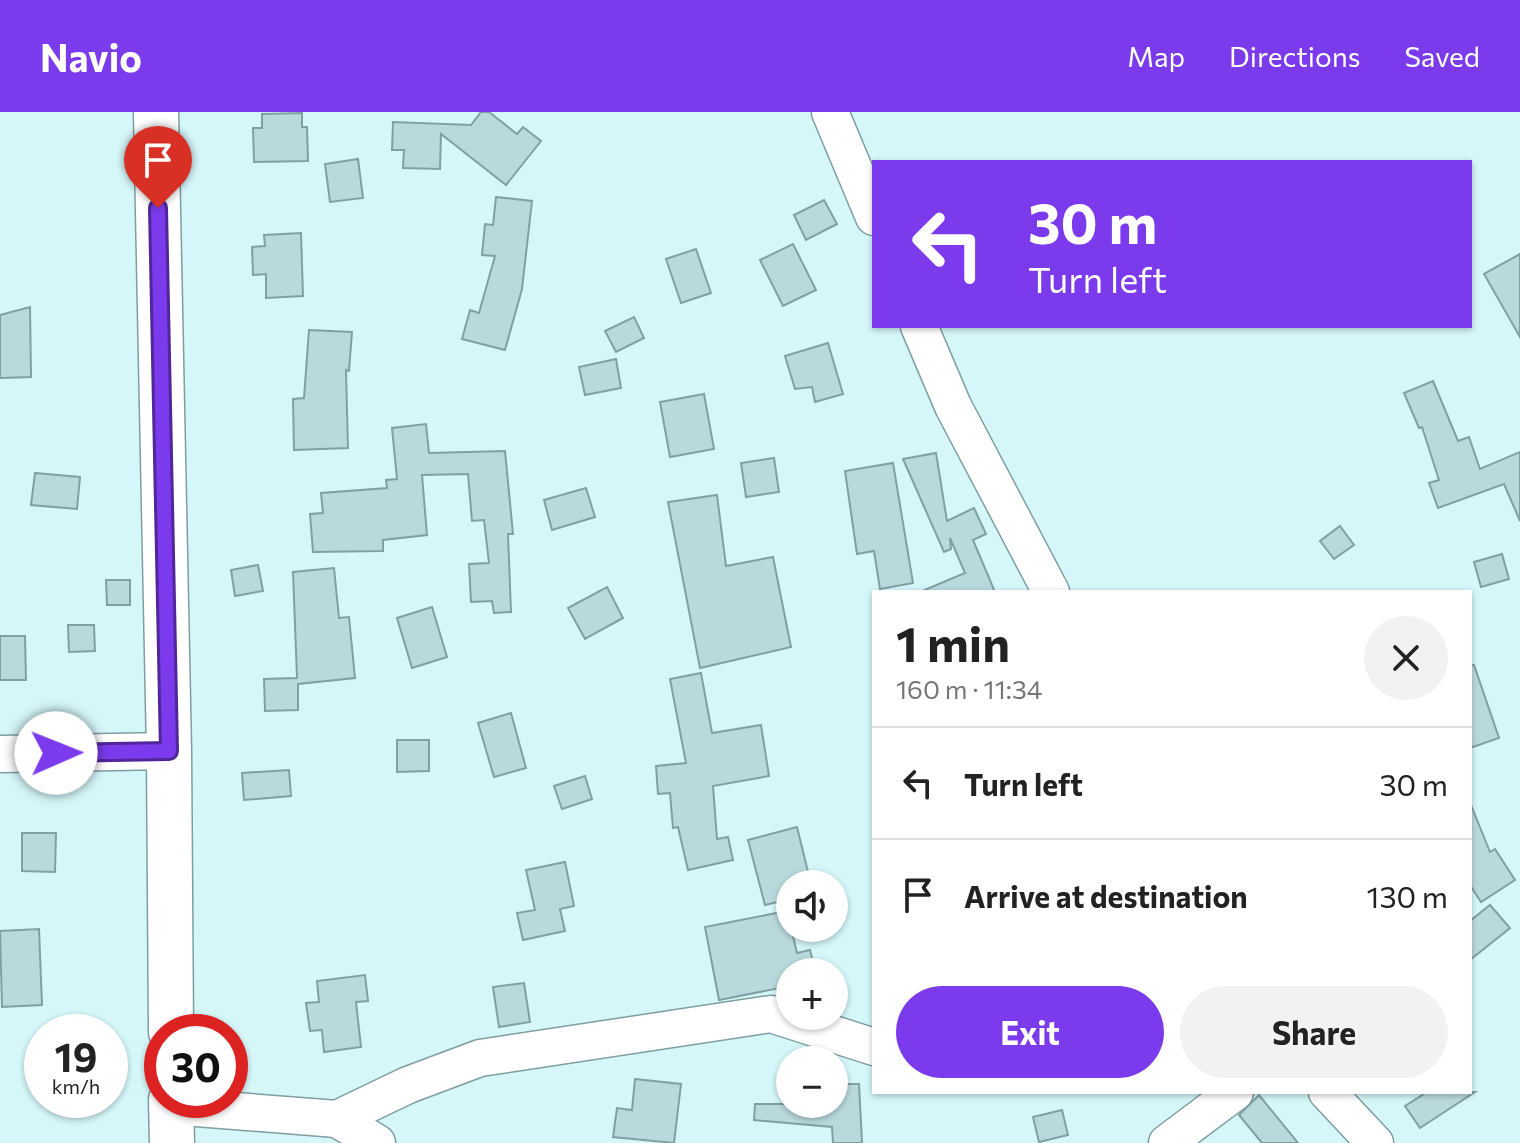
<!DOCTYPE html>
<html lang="en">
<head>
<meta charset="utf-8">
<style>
  :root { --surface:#fff; --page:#f2f2f2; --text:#222; --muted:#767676; --line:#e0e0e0; --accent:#7c3aed }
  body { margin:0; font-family:Commissioner,sans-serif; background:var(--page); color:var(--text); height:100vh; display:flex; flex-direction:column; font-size:30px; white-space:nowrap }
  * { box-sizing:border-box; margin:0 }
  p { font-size:26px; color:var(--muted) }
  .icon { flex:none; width:44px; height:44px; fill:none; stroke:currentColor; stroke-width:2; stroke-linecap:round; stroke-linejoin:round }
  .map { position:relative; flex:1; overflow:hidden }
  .drawer { position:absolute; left:872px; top:478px; width:600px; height:504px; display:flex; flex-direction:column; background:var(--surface); border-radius:0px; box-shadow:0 2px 6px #0004 }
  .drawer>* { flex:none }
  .guide { position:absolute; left:872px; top:48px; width:600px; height:168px; border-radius:0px; box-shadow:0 2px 6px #0004; background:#7c3aed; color:#fff; overflow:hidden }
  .controls { position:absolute; left:776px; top:758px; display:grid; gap:16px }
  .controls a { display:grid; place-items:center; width:72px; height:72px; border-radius:50%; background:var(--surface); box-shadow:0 2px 6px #0004; font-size:40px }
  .speed { position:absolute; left:24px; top:902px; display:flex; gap:16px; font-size:40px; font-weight:700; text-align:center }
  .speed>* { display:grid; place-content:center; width:104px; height:104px; border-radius:50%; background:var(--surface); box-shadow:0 2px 6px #0004; line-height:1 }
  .speed small { font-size:20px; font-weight:400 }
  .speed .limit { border:12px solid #d22; background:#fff; color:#111 }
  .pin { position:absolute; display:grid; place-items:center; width:68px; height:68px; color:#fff; margin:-82px -34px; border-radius:50% 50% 50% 0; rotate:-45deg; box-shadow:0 0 8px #0007 }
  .pin .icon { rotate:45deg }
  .me { position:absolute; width:88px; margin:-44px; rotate:89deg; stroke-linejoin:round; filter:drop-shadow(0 0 6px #0008) }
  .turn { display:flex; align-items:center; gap:28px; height:168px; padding:0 24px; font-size:36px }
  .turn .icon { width:104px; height:104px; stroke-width:2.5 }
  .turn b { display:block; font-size:56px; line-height:68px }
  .round { display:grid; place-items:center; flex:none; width:84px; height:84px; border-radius:42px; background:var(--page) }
  .summary { display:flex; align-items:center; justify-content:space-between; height:136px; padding:0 24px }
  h1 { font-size:48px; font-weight:700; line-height:60px }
  .action { display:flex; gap:16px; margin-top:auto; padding:16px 24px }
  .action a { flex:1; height:92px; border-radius:48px; background:var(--accent); color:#fff; font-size:32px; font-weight:700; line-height:92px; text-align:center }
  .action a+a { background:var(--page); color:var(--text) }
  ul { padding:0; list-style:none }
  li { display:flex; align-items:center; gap:24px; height:112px; padding:0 24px; border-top:2px solid var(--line) }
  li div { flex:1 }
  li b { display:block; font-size:30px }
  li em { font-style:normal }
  header { display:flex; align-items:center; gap:48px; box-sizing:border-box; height:112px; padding:0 40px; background:var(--accent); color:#fff }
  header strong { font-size:38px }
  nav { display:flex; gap:44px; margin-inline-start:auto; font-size:28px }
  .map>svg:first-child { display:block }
</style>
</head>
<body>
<header>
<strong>Navio</strong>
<nav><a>Map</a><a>Directions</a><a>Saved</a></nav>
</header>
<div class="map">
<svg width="1520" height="1031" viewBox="0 0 1520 1031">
  <rect width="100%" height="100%" fill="#d5f7fa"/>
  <!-- building -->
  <g fill="#b9dadd" stroke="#80a0a3" stroke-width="2">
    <path d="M 481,0 L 489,0 L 517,22 L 523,15 L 541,29 L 506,73 L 441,22 L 440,57 L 403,56 L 404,38 L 392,38 L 393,10 L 471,13 Z"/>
    <path d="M 302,1 L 302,15 L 307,15 L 308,49 L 254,50 L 253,16 L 262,16 L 262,2 Z"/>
    <path d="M 358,47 L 363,86 L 330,90 L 325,52 Z"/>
    <path d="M 496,85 L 532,89 L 522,177 L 505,238 L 462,227 L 470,198 L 479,201 L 495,144 L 482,143 L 485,112 L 493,113 Z"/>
    <path d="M 824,88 L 837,112 L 806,128 L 794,103 Z"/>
    <path d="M 301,121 L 303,184 L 266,186 L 266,162 L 253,163 L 252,135 L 265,134 L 264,123 Z"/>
    <path d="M 793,132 L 816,178 L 783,194 L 760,148 Z"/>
    <path d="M 696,137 L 711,181 L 681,191 L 666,147 Z"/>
    <path d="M 1520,142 L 1520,225 L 1484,162 Z"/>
    <path d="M 30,195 L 31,265 L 0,266 L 0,203 Z"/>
    <path d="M 634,205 L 644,226 L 616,240 L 605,219 Z"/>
    <path d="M 309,218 L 352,220 L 349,259 L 346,258 L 348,336 L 294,338 L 293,287 L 304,286 Z"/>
    <path d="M 828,231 L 843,282 L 815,290 L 812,275 L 795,277 L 785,244 Z"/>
    <path d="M 616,247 L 621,276 L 585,283 L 579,255 Z"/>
    <path d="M 1433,269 L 1458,329 L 1469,325 L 1480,357 L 1520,340 L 1520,409 L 1504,372 L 1438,396 L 1429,371 L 1439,368 L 1422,315 L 1419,316 L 1404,281 Z"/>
    <path d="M 704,282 L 714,337 L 670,345 L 660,290 Z"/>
    <path d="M 426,312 L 429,341 L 505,339 L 513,422 L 508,422 L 511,500 L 494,501 L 492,489 L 471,490 L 469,452 L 489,451 L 484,408 L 472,409 L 468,362 L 422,363 L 427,423 L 383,428 L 383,439 L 313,440 L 310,402 L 323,401 L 321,381 L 387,376 L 386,368 L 397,367 L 392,316 Z"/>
    <path d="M 936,341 L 947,409 L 974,396 L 986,422 L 973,428 L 995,480 L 920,480 L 965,461 L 950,426 L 951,437 L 944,440 L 903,347 Z"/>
    <path d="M 774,346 L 779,380 L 746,385 L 741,351 Z"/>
    <path d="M 893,351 L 913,471 L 880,477 L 874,439 L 857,442 L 845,359 Z"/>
    <path d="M 35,361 L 80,365 L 77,397 L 31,393 Z"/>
    <path d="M 586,376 L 595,405 L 552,418 L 544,388 Z"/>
    <path d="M 717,383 L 726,454 L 773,445 L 791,535 L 700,556 L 668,390 Z"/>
    <path d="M 1340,414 L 1354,433 L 1334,447 L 1320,429 Z"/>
    <path d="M 1502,442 L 1509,467 L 1481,475 L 1474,450 Z"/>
    <path d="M 258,453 L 263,479 L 235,484 L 231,458 Z"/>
    <path d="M 334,456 L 339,506 L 349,505 L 355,566 L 298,572 L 298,598 L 265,599 L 264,567 L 297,566 L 293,460 Z"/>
    <path d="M 106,468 L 130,468 L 130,493 L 107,493 Z"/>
    <path d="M 607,475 L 623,506 L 585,527 L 568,496 Z"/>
    <path d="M 432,495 L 447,545 L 412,556 L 397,506 Z"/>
    <path d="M 68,513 L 94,513 L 95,539 L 69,540 Z"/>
    <path d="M 0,524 L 25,524 L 26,568 L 0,568 Z"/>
    <path d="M 1470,553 L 1474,553 L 1499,626 L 1470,636 Z"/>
    <path d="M 701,561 L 712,621 L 761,613 L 769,664 L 713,674 L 717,727 L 728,725 L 733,748 L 688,758 L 678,715 L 673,716 L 670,681 L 658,682 L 656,654 L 686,651 L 670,567 Z"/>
    <path d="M 511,601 L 526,656 L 494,665 L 478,611 Z"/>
    <path d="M 397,628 L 429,628 L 429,659 L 397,660 Z"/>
    <path d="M 289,658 L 291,684 L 244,688 L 242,661 Z"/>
    <path d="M 585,664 L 592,687 L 562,697 L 554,674 Z"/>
    <path d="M 1471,693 L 1490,740 L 1495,737 L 1515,768 L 1481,790 L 1470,773 Z"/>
    <path d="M 797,715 L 811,772 L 790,772 L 790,787 L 765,793 L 748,728 Z"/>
    <path d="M 22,721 L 56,721 L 55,760 L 22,759 Z"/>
    <path d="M 565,750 L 574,794 L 560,797 L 565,819 L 523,828 L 517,801 L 535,798 L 526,758 Z"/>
    <path d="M 1490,793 L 1510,816 L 1470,848 L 1470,809 Z"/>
    <path d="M 787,799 L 797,841 L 810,838 L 815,858 L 790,860 L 790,874 L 719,888 L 705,815 Z"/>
    <path d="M 39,817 L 42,893 L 2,895 L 0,819 Z"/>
    <path d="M 365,863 L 368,889 L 356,890 L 361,935 L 324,940 L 322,918 L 310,919 L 306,891 L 319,890 L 317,869 Z"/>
    <path d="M 524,871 L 530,910 L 499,915 L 493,875 Z"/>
    <path d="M 635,967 L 681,972 L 674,1031 L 613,1025 L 617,996 L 632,998 Z"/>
    <path d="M 836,972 L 859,972 L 862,1031 L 833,1031 L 832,1015 L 754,1008 L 755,992 L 837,992 Z"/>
    <path d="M 1427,980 L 1475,980 L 1420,1016 L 1405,994 Z"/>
    <path d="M 1259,983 L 1298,1031 L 1262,1031 L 1239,1003 Z"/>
    <path d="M 1062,998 L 1068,1023 L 1039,1030 L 1033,1005 Z"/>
  </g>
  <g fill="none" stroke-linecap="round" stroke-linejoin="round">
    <!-- minor casing -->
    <g stroke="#7f9ea1" stroke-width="39">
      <g id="minor">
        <path d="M 830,0 L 874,105"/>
        <path d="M 919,214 L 953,294 L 1051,480"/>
        <path d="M 0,642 L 169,639"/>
        <path d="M 1327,980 L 1375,1031"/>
        <path d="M 171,994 L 337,1007 L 408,973 L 480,946 L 771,902 L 874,935"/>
        <path d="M 337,1007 L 377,1031"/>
        <path d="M 1167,1031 L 1235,980"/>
      </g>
    </g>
    <!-- major casing -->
    <g stroke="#7f9ea1" stroke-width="47">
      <g id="major">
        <path d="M 156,0 L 169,639 L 171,920"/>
        <path d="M 171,988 L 172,1031"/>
      </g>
    </g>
    <!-- minor -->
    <use href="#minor" stroke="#fff" stroke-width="36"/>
    <!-- major -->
    <use href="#major" stroke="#fff" stroke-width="44"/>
  </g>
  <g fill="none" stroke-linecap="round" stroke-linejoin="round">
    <!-- route casing -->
    <g stroke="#51269a" stroke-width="20">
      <path id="route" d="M 56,641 L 169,639 L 158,96"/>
    </g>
    <!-- route -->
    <use href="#route" stroke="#7c3aed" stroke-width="14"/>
  </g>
</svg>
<div class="controls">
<a><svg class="icon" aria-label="sound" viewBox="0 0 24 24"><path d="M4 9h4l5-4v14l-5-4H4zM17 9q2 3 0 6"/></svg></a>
<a>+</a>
<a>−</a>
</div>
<div class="speed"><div>19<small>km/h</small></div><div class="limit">30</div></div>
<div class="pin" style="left:158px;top:96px;background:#d93025"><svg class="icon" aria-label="arrive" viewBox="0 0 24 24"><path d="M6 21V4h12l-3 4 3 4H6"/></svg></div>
<svg class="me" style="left:56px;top:641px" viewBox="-20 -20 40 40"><circle r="19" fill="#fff"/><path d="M0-13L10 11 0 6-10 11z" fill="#7c3aed"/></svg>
<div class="guide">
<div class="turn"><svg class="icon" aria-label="left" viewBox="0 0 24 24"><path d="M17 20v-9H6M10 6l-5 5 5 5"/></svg><div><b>30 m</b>Turn left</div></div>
</div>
<section class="drawer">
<div class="summary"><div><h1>1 min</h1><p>160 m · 11:34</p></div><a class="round"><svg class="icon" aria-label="close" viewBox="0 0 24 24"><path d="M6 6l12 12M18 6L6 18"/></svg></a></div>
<ul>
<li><svg class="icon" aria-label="left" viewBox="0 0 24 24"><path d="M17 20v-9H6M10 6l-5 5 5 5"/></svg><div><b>Turn left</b></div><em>30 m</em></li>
<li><svg class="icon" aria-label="arrive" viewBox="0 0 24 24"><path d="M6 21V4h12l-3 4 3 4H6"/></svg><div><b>Arrive at destination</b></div><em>130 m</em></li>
</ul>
<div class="action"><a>Exit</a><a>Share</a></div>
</section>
</div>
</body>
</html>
